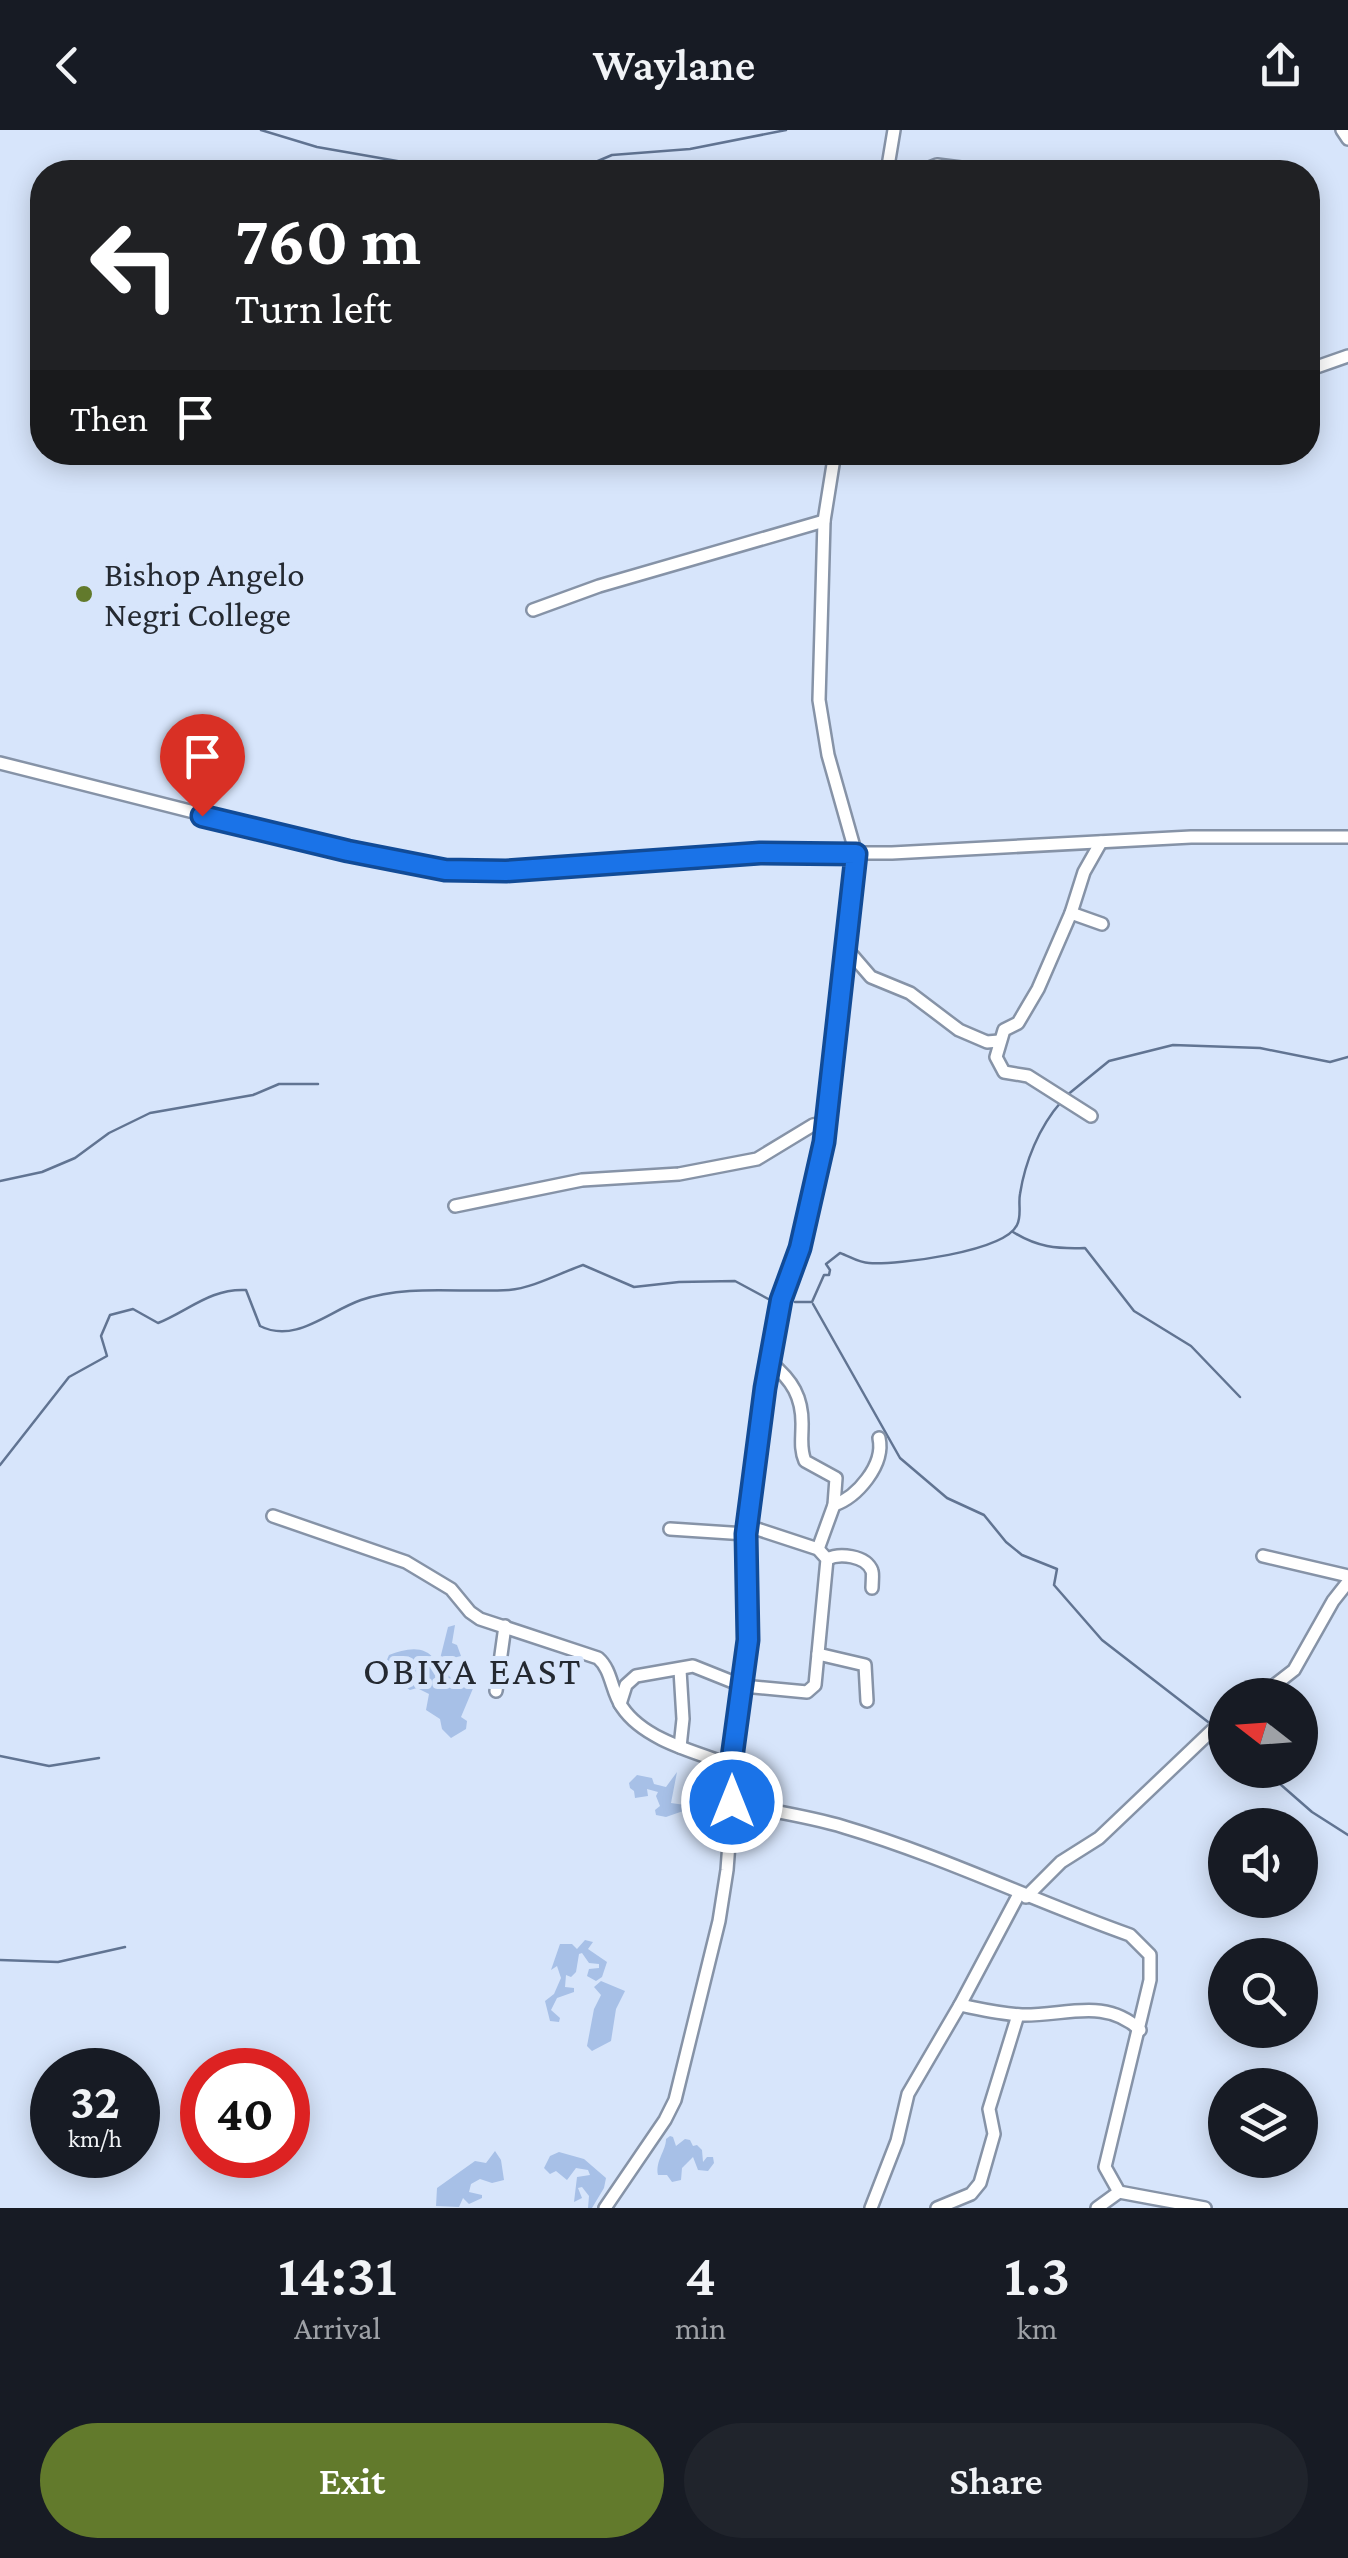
<!DOCTYPE html>
<html lang="en">
<head>
<meta charset="utf-8">
<style>
  :root { --surface:#171b24; --page:#20242c; --text:#f1f3f6; --muted:#9ea1a6; --accent:#627a2c }
  body { margin:0; font-family:"Crimson Pro",serif; background:var(--page); color:var(--text); height:100vh; display:flex; flex-direction:column; font-size:38px; white-space:nowrap }
  * { box-sizing:border-box; margin:0 }
  p { font-size:32px; color:var(--muted) }
  .icon { flex:none; width:55px; height:55px; fill:none; stroke:currentColor; stroke-width:2; stroke-linecap:round; stroke-linejoin:round }
  .map { position:relative; height:2078px; overflow:hidden }
  .sheet { display:flex; flex-direction:column; background:var(--surface); flex:1 }
  .sheet>* { flex:none }
  .banner { position:absolute; left:30px; top:30px; width:1290px; height:305px; border-radius:40px; box-shadow:0 5px 25px #0003; background:#202124; color:#fff; overflow:hidden }
  .needle { width:65px; rotate:287deg }
  .fabs { position:absolute; left:1208px; top:1548px; display:grid; gap:20px }
  .fabs a { display:grid; place-items:center; width:110px; height:110px; border-radius:50%; background:var(--surface); box-shadow:0 5px 25px #0003; font-size:50px }
  .speed { position:absolute; left:30px; top:1918px; display:flex; gap:20px; font-size:50px; font-weight:700; text-align:center }
  .speed>* { display:grid; place-content:center; width:130px; height:130px; border-radius:50%; background:var(--surface); box-shadow:0 5px 25px #0003; line-height:1 }
  .speed small { font-size:25px; font-weight:400 }
  .speed .limit { border:15px solid #d22; background:#fff; color:#111 }
  .pin { position:absolute; display:grid; place-items:center; width:85px; height:85px; color:#fff; margin:-102px -42px; border-radius:50% 50% 50% 0; rotate:-45deg; box-shadow:0 0 10px #0007 }
  .pin .icon { rotate:45deg }
  .me { position:absolute; width:110px; margin:-55px; rotate:0deg; stroke-linejoin:round; filter:drop-shadow(0 0 8px #0008) }
  .turn { display:flex; align-items:center; gap:35px; height:210px; padding:0 40px; font-size:45px }
  .turn .icon { width:130px; height:130px; stroke-width:2.5 }
  .turn b { display:block; font-size:70px; line-height:85px }
  .then { display:flex; align-items:center; height:95px; padding:0 40px; background:#0003; gap:20px; font-size:38px }
  .eta { display:flex; justify-content:space-evenly; align-items:center; height:170px; text-align:center }
  .eta b { font-size:60px; font-weight:600; line-height:70px }
  .action { display:flex; gap:20px; margin-top:auto; padding:20px 40px }
  .action a { flex:1; height:115px; border-radius:60px; background:var(--accent); color:#fff; font-size:40px; font-weight:600; line-height:115px; text-align:center }
  .action a+a { background:var(--page); color:var(--text) }
  header { display:flex; justify-content:space-between; align-items:center; height:130px; padding:0 40px; background:var(--surface); font-size:45px; font-weight:600 }
  .map>svg:first-child { display:block }
</style>
</head>
<body>
<header><svg class="icon" aria-label="back" viewBox="0 0 24 24"><path d="M15 5l-7 7 7 7"/></svg>Waylane<svg class="icon" aria-label="share" viewBox="0 0 24 24"><path d="M12 15V3M7 8l5-5 5 5M5 13v7h14v-7"/></svg></header>
<div class="map">
<svg width="1348" height="2078" viewBox="0 0 1348 2078">
  <rect width="100%" height="100%" fill="#d7e5fb"/>
  <!-- green -->
  <g fill="#a7c0e7">
    <path d="M 455,1495 L 452,1513 L 457,1515 L 461,1526 L 453,1528 L 443,1540 L 452,1549 L 463,1547 L 474,1556 L 461,1587 L 467,1591 L 466,1599 L 451,1608 L 442,1599 L 440,1589 L 426,1580 L 429,1564 L 417,1558 L 410,1560 L 403,1555 L 405,1538 L 398,1535 L 389,1540 L 386,1532 L 389,1525 C 405,1519 424,1514 435,1530 L 440,1529 L 448,1497 Z"/>
    <path d="M 677,1642 L 671,1673 L 699,1677 L 700,1682 L 686,1680 L 666,1687 L 656,1685 L 655,1680 L 660,1676 L 656,1666 L 658,1662 L 647,1659 L 648,1666 L 635,1668 L 634,1661 L 630,1658 L 629,1653 L 637,1645 L 652,1648 L 654,1654 L 666,1657 Z"/>
    <path d="M 585,1810 L 593,1812 L 588,1819 L 607,1832 L 602,1847 L 596,1851 L 587,1846 L 589,1839 L 599,1838 L 599,1834 L 589,1833 L 582,1823 L 579,1824 L 576,1842 L 571,1847 L 566,1845 L 565,1857 L 574,1858 L 574,1862 L 557,1868 L 551,1880 L 560,1888 L 559,1892 L 550,1891 L 545,1871 L 554,1864 L 561,1848 L 557,1836 L 551,1840 L 560,1814 L 572,1814 L 577,1819 Z"/>
    <path d="M 601,1851 L 625,1861 L 616,1879 L 611,1911 L 592,1921 L 587,1916 L 594,1879 L 601,1865 L 594,1857 Z"/>
    <path d="M 670,2006 L 673,2007 L 676,2016 L 685,2009 L 690,2010 L 693,2016 L 697,2015 L 702,2020 L 703,2032 L 707,2027 L 713,2027 L 714,2033 L 708,2041 L 698,2040 L 693,2027 L 682,2038 L 681,2050 L 672,2052 L 667,2045 L 658,2045 C 655,2031 666,2021 666,2009 Z"/>
    <path d="M 495,2021 L 501,2030 L 504,2050 L 492,2053 L 480,2049 L 471,2054 L 469,2062 L 482,2065 L 482,2068 L 469,2074 L 463,2068 L 459,2077 L 436,2076 L 437,2058 L 475,2031 L 486,2033 Z"/>
    <path d="M 559,2022 L 584,2029 L 606,2048 L 604,2058 L 592,2078 L 588,2078 L 589,2066 L 582,2057 L 578,2058 L 582,2068 L 574,2072 L 577,2047 L 590,2045 L 588,2040 L 576,2038 L 567,2050 L 556,2041 L 550,2044 L 544,2038 L 550,2026 Z"/>
  </g>
  <g fill="none" stroke-linecap="round" stroke-linejoin="round">
    <!-- stream -->
    <g stroke="#617492" stroke-width="2.5">
      <path d="M 261,0 L 317,17 L 460,42"/>
      <path d="M 572,42 L 612,25 L 690,19 L 786,0"/>
      <path d="M 1066,966 L 1109,931 L 1173,915 L 1260,918 L 1330,932 L 1348,927"/>
      <path d="M 0,1051 L 42,1042 L 75,1028 L 109,1003 L 150,983 L 253,965 L 279,954 L 318,954"/>
      <path d="M 1013,1102 C 1037,1117 1056,1119 1085,1118 L 1134,1181 L 1191,1216 L 1240,1267"/>
      <path d="M 795,1172 L 812,1172 L 824,1145 L 829,1145 L 830,1140 L 826,1134 L 840,1123 C 849,1126 859,1133 869,1133 C 897,1135 1004,1122 1017,1095 C 1022,1086 1018,1074 1020,1064 C 1025,1032 1039,997 1061,972"/>
      <path d="M 813,1174 L 900,1328 L 947,1368 L 984,1385 L 1006,1412 L 1022,1425 L 1057,1439 L 1054,1455 L 1102,1510 L 1212,1595"/>
      <path d="M 0,1335 L 69,1247 L 107,1226 L 101,1206 L 110,1185 L 133,1179 L 158,1193 C 188,1181 211,1158 246,1160 L 260,1196 C 295,1214 327,1182 361,1170 C 407,1154 460,1163 509,1160 C 533,1158 560,1143 583,1135 L 634,1157 L 679,1152 L 735,1151 L 772,1171"/>
      <path d="M 0,1626 L 49,1636 L 99,1628"/>
      <path d="M 1264,1640 L 1312,1682 L 1348,1705"/>
      <path d="M 0,1830 L 58,1832 L 125,1817"/>
    </g>
    <!-- minor casing -->
    <g stroke="#8693a7" stroke-width="16">
      <g id="minor">
        <path d="M 1342,0 L 1348,9"/>
        <path d="M 887,42 L 894,0"/>
        <path d="M 919,42 L 937,35 L 961,38"/>
        <path d="M 1308,240 L 1348,226"/>
        <path d="M 533,480 L 599,456 L 824,391"/>
        <path d="M 0,633 L 348,721 L 445,740 L 506,741 L 760,723 L 892,723 L 1191,707 L 1348,707"/>
        <path d="M 1071,783 L 1102,794"/>
        <path d="M 846,818 L 871,847 L 910,863 L 959,900 L 987,912 L 999,911"/>
        <path d="M 1091,986 L 1028,946 L 1004,942 L 996,927 L 1004,900 L 1018,893 L 1038,859 L 1071,783 L 1084,742 L 1101,712"/>
        <path d="M 455,1076 L 582,1050 L 679,1044 L 757,1029 L 813,995 L 827,992"/>
        <path d="M 770,1232 C 792,1250 803,1267 802,1297 C 802,1309 800,1319 805,1331 L 836,1348 L 834,1375 L 818,1419"/>
        <path d="M 834,1375 C 857,1367 885,1335 879,1308"/>
        <path d="M 273,1386 L 406,1432 L 451,1459 L 470,1482 L 480,1489 L 598,1528 C 612,1540 611,1561 622,1577 C 644,1610 695,1622 731,1635"/>
        <path d="M 670,1399 L 746,1404"/>
        <path d="M 1263,1426 L 1348,1446"/>
        <path d="M 827,1429 C 839,1423 866,1425 872,1441 C 873,1442 872,1456 872,1458"/>
        <path d="M 818,1524 L 865,1535 L 867,1571"/>
        <path d="M 680,1540 L 683,1589 L 680,1617"/>
        <path d="M 496,1561 L 505,1496"/>
        <path d="M 1262,1565 L 1294,1540 L 1333,1471 L 1348,1452"/>
        <path d="M 620,1574 L 626,1555 L 636,1546 L 693,1536 L 743,1556 L 807,1562 L 815,1555 L 827,1429 L 818,1419 L 748,1396"/>
        <path d="M 732,1673 C 769,1681 808,1686 844,1697 C 942,1726 1034,1771 1130,1805 L 1150,1825 L 1150,1850 L 1105,2037 L 1119,2062 L 1205,2078"/>
        <path d="M 1026,1767 L 1061,1732 L 1099,1708 L 1225,1588"/>
        <path d="M 960,1875 L 1019,1764"/>
        <path d="M 605,2078 L 665,1990 L 675,1970 L 719,1791 L 727,1740 L 732,1673 L 731,1635 L 748,1510 L 746,1404 L 765,1257 L 781,1170 L 800,1118 L 820,1035 L 833,956 L 856,724 L 828,625 L 819,570 L 824,391 L 835,322"/>
        <path d="M 871,2078 L 897,2011 L 908,1964 L 960,1875 C 980,1879 1001,1884 1022,1885 C 1065,1886 1105,1867 1140,1900"/>
        <path d="M 937,2078 L 971,2064 L 980,2053 L 994,2004 L 989,1979 L 1018,1885"/>
        <path d="M 1097,2078 L 1119,2062"/>
      </g>
    </g>
    <!-- minor -->
    <use href="#minor" stroke="#fff" stroke-width="11"/>
  </g>
  <g fill="none" stroke-linecap="round" stroke-linejoin="round">
    <!-- route casing -->
    <g stroke="#114b97" stroke-width="25">
      <path id="route" d="M 202,686 L 348,721 L 445,740 L 506,741 L 760,723 L 856,724 L 824,1012 L 800,1118 L 781,1170 L 765,1258 L 746,1404 L 748,1510 L 731,1635 L 732,1672"/>
    </g>
    <!-- route -->
    <use href="#route" stroke="#1a73e8" stroke-width="18"/>
  </g>
  <!-- markers -->
  <circle fill="#627a2c" stroke="#d7e5fb" stroke-width="4" cx="84" cy="464" r="10"/>
  <g text-anchor="middle" stroke-width="10" stroke-linejoin="round" paint-order="stroke">
    <!-- poi labels -->
    <g font-size="35" fill="#242931" stroke="#d7e5fb" text-anchor="start">
      <text x="104" y="456">Bishop Angelo<tspan x="104" dy="40">Negri College</tspan></text>
    </g>
    <!-- quarter labels -->
    <g font-size="40" letter-spacing="2.5" fill="#242931" stroke="#d7e5fb">
      <text x="473" y="1554">OBIYA EAST</text>
    </g>
  </g>
</svg>
<div class="fabs">
<a><svg class="needle" viewBox="-14 -14 28 28"><path d="M0-13l5 13h-10z" fill="#e53935"/><path d="M0 13l5-13h-10z" fill="#9ea1a6"/></svg></a>
<a><svg class="icon" aria-label="sound" viewBox="0 0 24 24"><path d="M4 9h4l5-4v14l-5-4H4zM17 9q2 3 0 6"/></svg></a>
<a><svg class="icon" aria-label="search" viewBox="0 0 24 24"><circle cx="10" cy="10" r="6"/><path d="M15 15l6 6"/></svg></a>
<a><svg class="icon" aria-label="layers" viewBox="0 0 24 24"><path d="M12 4l9 5-9 5-9-5zM3 14l9 5 9-5"/></svg></a>
</div>
<div class="speed"><div>32<small>km/h</small></div><div class="limit">40</div></div>
<div class="pin" style="left:202px;top:686px;background:#d93025"><svg class="icon" aria-label="arrive" viewBox="0 0 24 24"><path d="M6 21V4h12l-3 4 3 4H6"/></svg></div>
<svg class="me" style="left:732px;top:1672px" viewBox="-20 -20 40 40"><circle r="17" fill="#1a73e8" stroke="#fff" stroke-width="3"/><path d="M0-11L8 9 0 5-8 9z" fill="#fff"/></svg>
<div class="banner">
<div class="turn"><svg class="icon" aria-label="left" viewBox="0 0 24 24"><path d="M17 20v-9H6M10 6l-5 5 5 5"/></svg><div><b>760 m</b>Turn left</div></div>
<div class="then">Then<svg class="icon" aria-label="arrive" viewBox="0 0 24 24"><path d="M6 21V4h12l-3 4 3 4H6"/></svg></div>
</div>
</div>
<section class="sheet">
<div class="eta">
<div><b>14:31</b><p>Arrival</p></div>
<div><b>4</b><p>min</p></div>
<div><b>1.3</b><p>km</p></div>
</div>
<div class="action"><a>Exit</a><a>Share</a></div>
</section>
</body>
</html>
